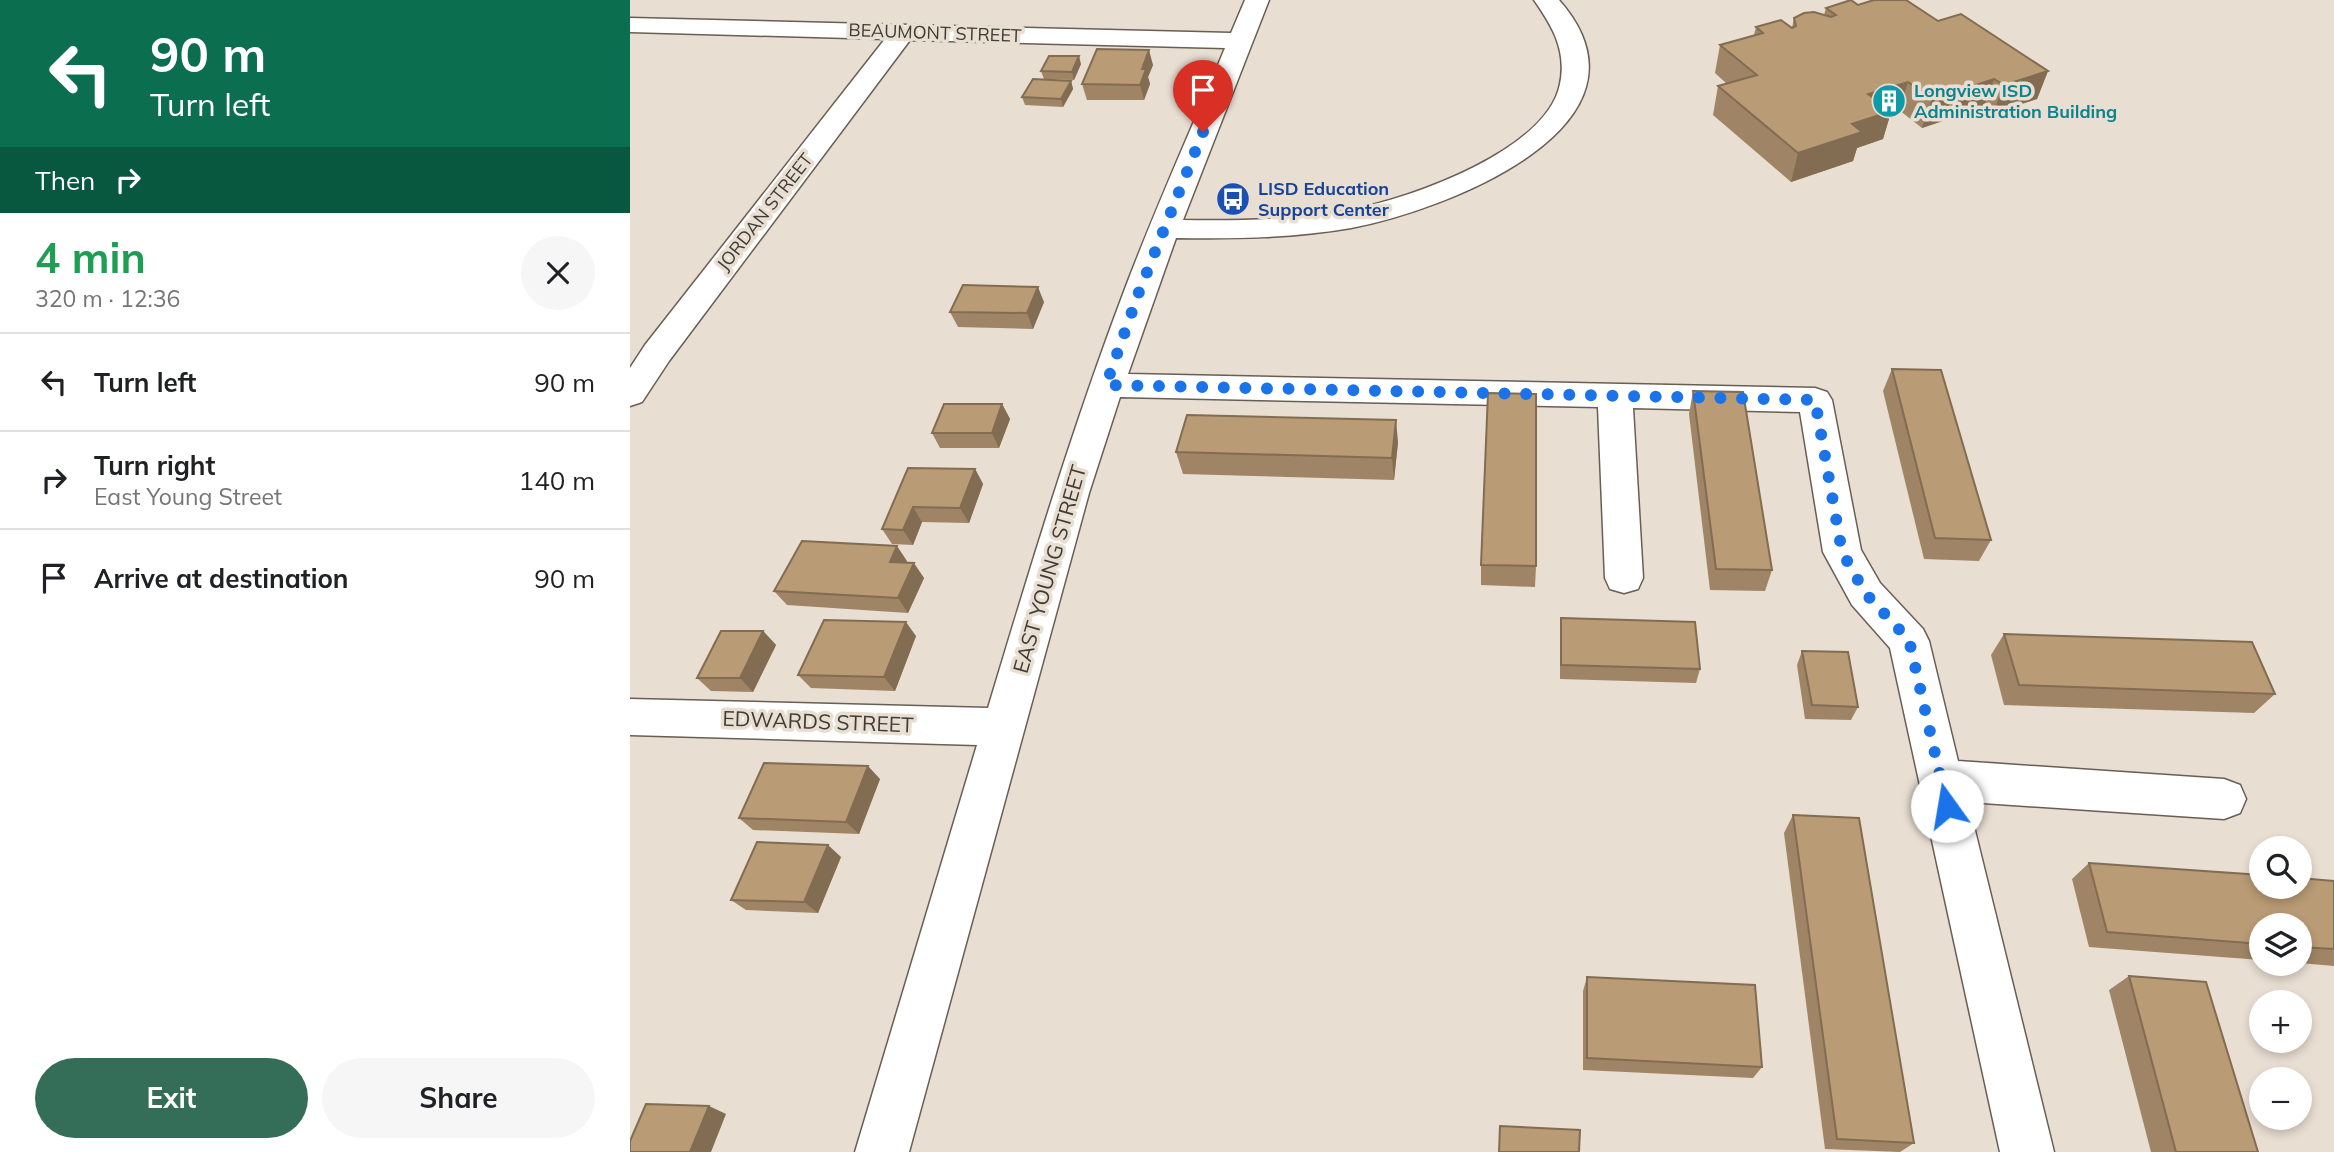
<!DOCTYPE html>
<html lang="en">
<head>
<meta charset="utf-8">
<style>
  :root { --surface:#fff; --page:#f6f6f6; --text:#202124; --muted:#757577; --line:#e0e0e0; --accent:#346e58 }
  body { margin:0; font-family:Mulish,sans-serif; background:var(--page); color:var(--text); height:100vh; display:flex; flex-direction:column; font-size:26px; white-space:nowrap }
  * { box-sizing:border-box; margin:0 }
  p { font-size:23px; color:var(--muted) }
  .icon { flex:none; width:38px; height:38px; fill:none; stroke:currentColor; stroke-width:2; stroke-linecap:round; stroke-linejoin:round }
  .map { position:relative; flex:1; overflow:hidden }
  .panel { display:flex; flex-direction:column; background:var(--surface); width:630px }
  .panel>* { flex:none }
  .banner { background:#0b6e4f; color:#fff; overflow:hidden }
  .tools { position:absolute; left:1619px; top:836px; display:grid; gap:14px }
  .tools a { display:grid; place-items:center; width:63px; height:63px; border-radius:50%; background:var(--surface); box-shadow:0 4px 10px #0003; font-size:35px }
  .pin { position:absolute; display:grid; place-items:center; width:60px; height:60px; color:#fff; margin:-72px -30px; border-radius:50% 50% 50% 0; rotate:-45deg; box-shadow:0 0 7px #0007 }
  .pin .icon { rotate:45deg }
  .me { position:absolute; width:77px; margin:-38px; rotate:347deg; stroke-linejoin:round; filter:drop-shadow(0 0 5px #0008) }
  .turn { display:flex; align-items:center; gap:24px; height:147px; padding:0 35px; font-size:32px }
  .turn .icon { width:91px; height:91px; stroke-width:2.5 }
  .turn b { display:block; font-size:49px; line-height:60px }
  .then { display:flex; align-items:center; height:66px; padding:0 35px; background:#0003; gap:14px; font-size:26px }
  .round { display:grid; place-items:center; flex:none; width:74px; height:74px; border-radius:37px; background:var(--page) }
  .headline { display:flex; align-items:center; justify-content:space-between; height:119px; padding:0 35px }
  h1 { font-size:42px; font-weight:700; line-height:52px; color:#1e9e55 }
  .cta { display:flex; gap:14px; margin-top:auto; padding:14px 35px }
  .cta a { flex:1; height:80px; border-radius:42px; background:var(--accent); color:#fff; font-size:28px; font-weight:700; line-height:80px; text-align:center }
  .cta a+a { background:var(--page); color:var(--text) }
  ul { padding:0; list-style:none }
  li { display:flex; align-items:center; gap:21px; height:98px; padding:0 35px; border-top:2px solid var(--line) }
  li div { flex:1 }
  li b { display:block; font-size:26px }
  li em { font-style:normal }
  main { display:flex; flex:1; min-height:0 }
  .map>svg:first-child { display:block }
</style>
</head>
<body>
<main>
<section class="panel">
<div class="banner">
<div class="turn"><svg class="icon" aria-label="left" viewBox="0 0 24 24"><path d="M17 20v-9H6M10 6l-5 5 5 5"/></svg><div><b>90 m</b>Turn left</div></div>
<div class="then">Then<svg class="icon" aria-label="right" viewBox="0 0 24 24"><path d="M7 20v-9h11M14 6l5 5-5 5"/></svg></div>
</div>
<div class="headline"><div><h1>4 min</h1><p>320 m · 12:36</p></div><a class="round"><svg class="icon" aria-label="close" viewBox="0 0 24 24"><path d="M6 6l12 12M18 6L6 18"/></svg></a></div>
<ul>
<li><svg class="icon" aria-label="left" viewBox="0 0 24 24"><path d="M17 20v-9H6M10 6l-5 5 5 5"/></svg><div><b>Turn left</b></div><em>90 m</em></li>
<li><svg class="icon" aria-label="right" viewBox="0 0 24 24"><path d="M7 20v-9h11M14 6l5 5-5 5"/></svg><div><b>Turn right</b><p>East Young Street</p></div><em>140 m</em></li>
<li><svg class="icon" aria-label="arrive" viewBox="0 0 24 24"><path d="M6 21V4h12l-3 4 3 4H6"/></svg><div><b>Arrive at destination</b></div><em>90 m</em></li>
</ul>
<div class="cta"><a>Exit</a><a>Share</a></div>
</section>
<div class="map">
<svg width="1704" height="1152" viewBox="0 0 1704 1152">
  <rect width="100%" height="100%" fill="#e9ded2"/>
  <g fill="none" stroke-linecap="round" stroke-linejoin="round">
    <!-- minor casing -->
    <g stroke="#685e53" stroke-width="3">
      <path id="minor" d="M 615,0 L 639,0 L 553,220 C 610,221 667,220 723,209 C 782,198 917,150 930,84 C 937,50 922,26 904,0 L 929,0 C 1040,126 812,211 721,228 C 663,238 605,239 546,238 L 498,374 L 1185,388 L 1197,392 L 1202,400 L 1231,550 L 1250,583 L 1293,629 L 1299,641 L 1328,761 L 1594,779 L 1610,785 L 1616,799 L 1610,813 L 1594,819 L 1338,802 L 1424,1152 L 1370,1152 L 1260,648 L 1222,605 L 1193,552 L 1170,412 L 1003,408 L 1013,578 L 1008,589 L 994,593 L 980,589 L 975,578 L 968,407 L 490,397 L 459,493 L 279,1152 L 225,1152 L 347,745 L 0,735 L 0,699 L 358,708 C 400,568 442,429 493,294 C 524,211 561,130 595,48 L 280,40 L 39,361 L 12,402 L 0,406 L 0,368 L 15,345 L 255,39 L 0,32 L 0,18 L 601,33 Z"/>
    </g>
    <!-- minor -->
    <use href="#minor" fill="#fff" fill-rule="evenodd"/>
  </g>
  <!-- wall -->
  <g fill="#9f8565">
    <path d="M 1228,5 L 1308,21 L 1418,71 L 1407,99 L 1363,113 L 1354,107 L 1292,128 L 1269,110 L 1261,112 L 1253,139 L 1227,148 L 1223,161 L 1161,182 L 1083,115 L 1088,86 L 1097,84 L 1085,73 L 1090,45 L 1124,35 L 1126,27 L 1162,28 L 1164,18 L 1194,15 L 1196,8 Z"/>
    <path d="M 451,64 L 444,80 L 414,79 L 411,71 Z"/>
    <path d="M 523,65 L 518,77 L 520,84 L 514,100 L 457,100 L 452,84 Z"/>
    <path d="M 441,81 L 443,89 L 433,107 L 395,105 L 392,97 Z"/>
    <path d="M 414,302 L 403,329 L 328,327 L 320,312 Z"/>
    <path d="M 1262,369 L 1361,540 L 1349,561 L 1294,559 L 1253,391 Z"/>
    <path d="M 1063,391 L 1142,570 L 1135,591 L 1080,590 L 1059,414 Z"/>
    <path d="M 372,404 L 380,419 L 369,448 L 310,448 L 302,433 Z"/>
    <path d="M 768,442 L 764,480 L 553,474 L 546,452 Z"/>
    <path d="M 278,468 L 345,469 L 353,484 L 339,523 L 292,522 L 283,545 L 262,544 L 252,529 Z"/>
    <path d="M 277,561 L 276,563 L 294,578 L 278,613 L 157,605 L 144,591 Z"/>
    <path d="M 851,565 L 906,566 L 905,587 L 851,585 Z"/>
    <path d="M 931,618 L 1070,669 L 1066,683 L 930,679 L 930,632 Z"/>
    <path d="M 133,631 L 146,645 L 123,692 L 81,691 L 67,678 Z"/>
    <path d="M 1374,634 L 1645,694 L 1624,713 L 1374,705 L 1361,655 Z"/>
    <path d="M 286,636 L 265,691 L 181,688 L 168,675 Z"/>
    <path d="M 1172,651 L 1228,707 L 1221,720 L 1175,719 L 1167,665 Z"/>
    <path d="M 250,779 L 229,834 L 123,830 L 109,818 Z"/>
    <path d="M 1163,815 L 1284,1143 L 1270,1152 L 1195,1149 L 1154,833 Z"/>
    <path d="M 211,857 L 188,913 L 116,910 L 101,900 Z"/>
    <path d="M 1459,863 L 1704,881 L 1704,966 L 1670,963 L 1670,926 L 1631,926 L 1631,960 L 1459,947 L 1442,879 Z"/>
    <path d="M 1499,976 L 1628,1152 L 1521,1152 L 1479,990 Z"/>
    <path d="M 957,977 L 1132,1067 L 1123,1078 L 953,1070 L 953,991 Z"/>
  </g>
  <!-- shaded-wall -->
  <g fill="#826c52">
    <path d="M 519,50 L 523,65 L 518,77 L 520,84 L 514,100 L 510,85 L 512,69 Z"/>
    <path d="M 449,56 L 451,64 L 444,80 L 442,72 Z"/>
    <path d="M 1418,71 L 1407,99 L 1363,113 L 1374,85 Z"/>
    <path d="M 1364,79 L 1354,107 L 1292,128 L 1302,99 Z"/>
    <path d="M 441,81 L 443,89 L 433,107 L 431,99 Z"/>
    <path d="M 1278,82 L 1269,110 L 1261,112 L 1253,139 L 1227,148 L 1223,161 L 1161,182 L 1168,153 L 1222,124 L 1238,94 Z"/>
    <path d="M 408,287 L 414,302 L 403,329 L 397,313 Z"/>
    <path d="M 372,404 L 380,419 L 369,448 L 362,433 Z"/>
    <path d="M 766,420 L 768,442 L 764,480 L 762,458 Z"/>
    <path d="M 345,469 L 353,484 L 339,523 L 330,508 Z"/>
    <path d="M 283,507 L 292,522 L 283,545 L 273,530 Z"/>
    <path d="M 267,546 L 277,561 L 270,577 L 260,562 Z"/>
    <path d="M 284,563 L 294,578 L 278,613 L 268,598 Z"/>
    <path d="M 276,622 L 286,636 L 265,691 L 254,677 Z"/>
    <path d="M 133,631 L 146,645 L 123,692 L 110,678 Z"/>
    <path d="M 238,766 L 250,779 L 229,834 L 216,822 Z"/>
    <path d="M 198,845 L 211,857 L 188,913 L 174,902 Z"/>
    <path d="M 79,1106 L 96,1114 L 81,1152 L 60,1152 Z"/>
  </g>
  <!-- building -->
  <g fill="#b99b75" stroke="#826c52" stroke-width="2">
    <path d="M 1221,0 L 1228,5 L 1244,0 L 1276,0 L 1308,21 L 1331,14 L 1418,71 L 1374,85 L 1364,79 L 1302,99 L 1278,82 L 1238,94 L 1262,111 L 1222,124 L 1232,132 L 1168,153 L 1088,86 L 1127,75 L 1090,45 L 1133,33 L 1126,27 L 1151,20 L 1162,28 L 1166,26 L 1164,18 L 1174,13 L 1184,12 L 1201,17 L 1206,15 L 1196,8 Z"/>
    <path d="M 467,49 L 519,50 L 512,69 L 516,69 L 510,85 L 452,84 Z"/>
    <path d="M 419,56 L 449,56 L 442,72 L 411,71 Z"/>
    <path d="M 403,79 L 441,81 L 431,99 L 392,97 Z"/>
    <path d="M 333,285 L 408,287 L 397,313 L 320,312 Z"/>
    <path d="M 1262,369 L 1311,370 L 1361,540 L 1305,538 Z"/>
    <path d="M 1063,391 L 1113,392 L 1142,570 L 1086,569 Z"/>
    <path d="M 858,393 L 906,394 L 906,566 L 851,565 Z"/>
    <path d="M 314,404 L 372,404 L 362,433 L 302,433 Z"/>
    <path d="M 557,415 L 766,420 L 762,458 L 546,452 Z"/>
    <path d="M 278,468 L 345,469 L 330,508 L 283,507 L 273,530 L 252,529 Z"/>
    <path d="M 172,541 L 267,546 L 260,562 L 284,563 L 268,598 L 144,591 Z"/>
    <path d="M 931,618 L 1065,622 L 1070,669 L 931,665 Z"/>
    <path d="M 194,620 L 276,622 L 254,677 L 168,675 Z"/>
    <path d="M 91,631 L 133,631 L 110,678 L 67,678 Z"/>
    <path d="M 1374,634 L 1622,642 L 1645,694 L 1389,685 Z"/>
    <path d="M 1172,651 L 1218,652 L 1228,707 L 1182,705 Z"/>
    <path d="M 134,763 L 238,766 L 216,822 L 109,818 Z"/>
    <path d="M 1163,815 L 1229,818 L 1284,1143 L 1207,1139 Z"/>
    <path d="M 127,842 L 198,845 L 174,902 L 101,900 Z"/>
    <path d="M 1459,863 L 1631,875 L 1631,887 L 1670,887 L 1670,878 L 1704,881 L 1704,949 L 1670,947 L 1670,926 L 1631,926 L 1631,944 L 1477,932 Z"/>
    <path d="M 1499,976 L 1576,982 L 1628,1152 L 1546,1152 Z"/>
    <path d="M 957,977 L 1125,985 L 1132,1067 L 957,1058 Z"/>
    <path d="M 16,1104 L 79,1106 L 60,1152 L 0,1152 L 0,1141 Z"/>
    <path d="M 870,1126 L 950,1130 L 949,1152 L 869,1152 Z"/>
  </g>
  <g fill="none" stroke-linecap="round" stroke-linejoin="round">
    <!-- route -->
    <path stroke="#1a73e8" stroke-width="12" stroke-dasharray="0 21.6" d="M 573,132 L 509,292 L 476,385 L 1185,400 L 1212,552 L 1236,594 L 1279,640 L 1317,806"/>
  </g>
  <!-- icons -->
  <defs>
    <g id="building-disc" transform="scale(1.75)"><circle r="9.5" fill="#0f9aa8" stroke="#e9ded2"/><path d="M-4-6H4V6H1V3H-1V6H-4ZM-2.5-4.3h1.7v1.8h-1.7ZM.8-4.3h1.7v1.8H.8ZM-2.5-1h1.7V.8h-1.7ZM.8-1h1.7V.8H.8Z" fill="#fff"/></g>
    <g id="bus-disc" transform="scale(1.75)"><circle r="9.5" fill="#1a4fb4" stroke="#e9ded2"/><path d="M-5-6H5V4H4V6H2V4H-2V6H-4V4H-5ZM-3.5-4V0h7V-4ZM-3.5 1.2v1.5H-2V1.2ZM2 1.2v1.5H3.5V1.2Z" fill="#fff"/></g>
  </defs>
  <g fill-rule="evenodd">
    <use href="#building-disc" x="1259" y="101"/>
    <use href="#bus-disc" x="603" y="199"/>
  </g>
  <g text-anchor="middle" stroke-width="7" stroke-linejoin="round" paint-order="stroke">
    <!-- far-street labels -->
    <g font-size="18" fill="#3f3b35" stroke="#e9ded2">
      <text transform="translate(305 33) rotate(2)" y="6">BEAUMONT STREET</text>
      <text transform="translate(135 212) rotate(-52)" y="6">JORDAN STREET</text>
    </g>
    <!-- far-culture labels -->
    <g font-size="18" font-weight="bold" fill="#0d838f" stroke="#e9ded2" text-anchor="start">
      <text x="1284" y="97">Longview ISD<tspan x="1284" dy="21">Administration Building</tspan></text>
    </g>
    <!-- far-transit labels -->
    <g font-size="18" font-weight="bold" fill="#164399" stroke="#e9ded2" text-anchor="start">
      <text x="628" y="195">LISD Education<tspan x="628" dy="21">Support Center</tspan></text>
    </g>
    <!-- street labels -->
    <g font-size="21" fill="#3f3b35" stroke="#e9ded2">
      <text transform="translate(420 569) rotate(-74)" y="7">EAST YOUNG STREET</text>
      <text transform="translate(188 722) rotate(2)" y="7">EDWARDS STREET</text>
    </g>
  </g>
</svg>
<div class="tools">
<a><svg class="icon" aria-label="search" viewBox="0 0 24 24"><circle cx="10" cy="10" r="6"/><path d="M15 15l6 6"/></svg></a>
<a><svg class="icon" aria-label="layers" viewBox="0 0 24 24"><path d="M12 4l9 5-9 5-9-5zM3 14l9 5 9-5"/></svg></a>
<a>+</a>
<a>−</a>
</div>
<div class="pin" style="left:573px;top:132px;background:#d93025"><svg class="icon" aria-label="arrive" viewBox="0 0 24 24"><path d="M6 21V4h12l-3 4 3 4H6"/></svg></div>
<svg class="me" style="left:1317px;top:806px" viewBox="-20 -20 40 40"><circle r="19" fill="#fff"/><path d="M0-13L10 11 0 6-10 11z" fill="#1a73e8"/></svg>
</div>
</main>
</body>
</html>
